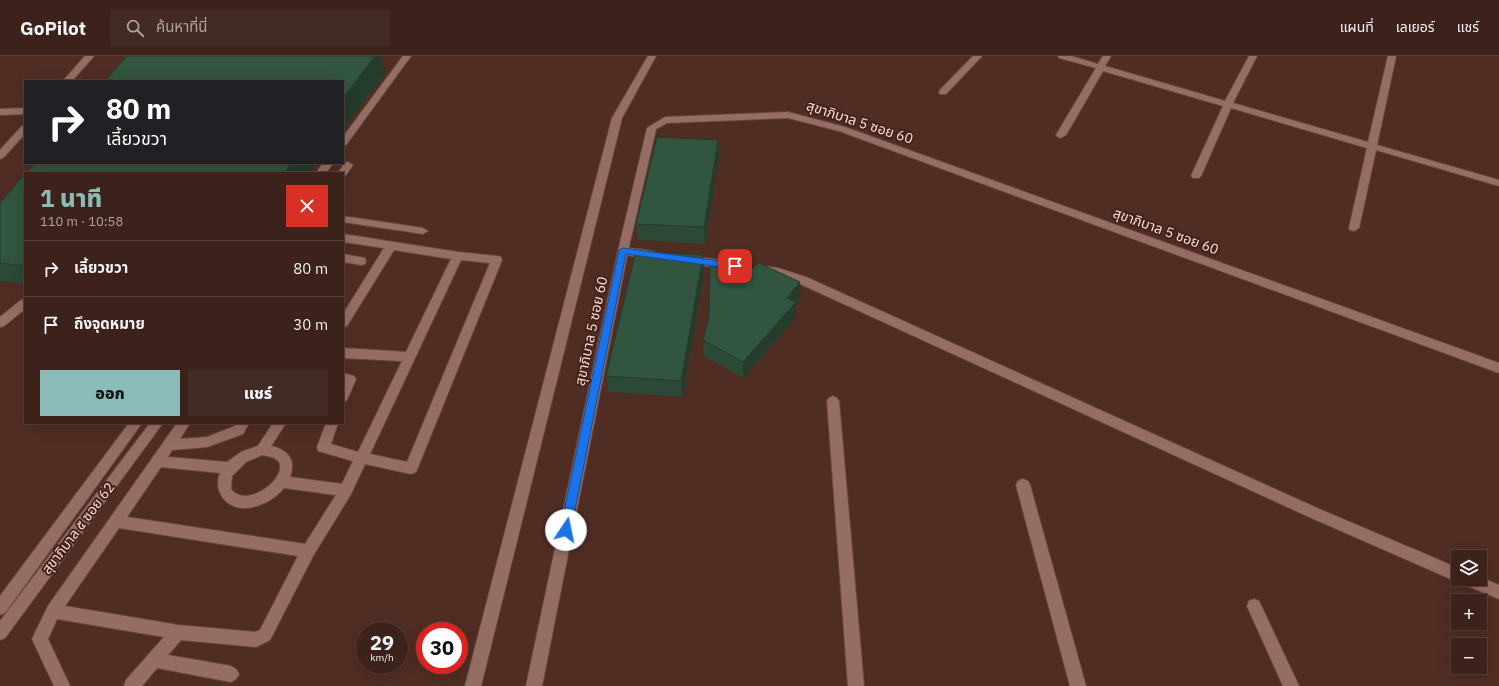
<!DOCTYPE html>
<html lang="th">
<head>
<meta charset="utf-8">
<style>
  :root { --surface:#3c221a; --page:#432a23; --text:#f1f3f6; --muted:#aca4a2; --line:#553f39; --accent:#8bbbb9 }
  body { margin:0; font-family:"IBM Plex Sans","Noto Sans Thai",sans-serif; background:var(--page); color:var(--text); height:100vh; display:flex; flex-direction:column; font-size:15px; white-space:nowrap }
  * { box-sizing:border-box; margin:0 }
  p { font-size:13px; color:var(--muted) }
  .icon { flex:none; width:22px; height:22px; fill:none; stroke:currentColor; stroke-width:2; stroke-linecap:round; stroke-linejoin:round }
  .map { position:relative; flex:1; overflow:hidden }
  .sheet { position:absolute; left:24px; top:116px; width:320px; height:252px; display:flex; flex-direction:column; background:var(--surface); border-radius:0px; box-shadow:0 4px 16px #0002,0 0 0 1px var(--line) }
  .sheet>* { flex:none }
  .guide { position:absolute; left:24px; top:24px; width:320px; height:84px; border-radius:0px; box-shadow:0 4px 16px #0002,0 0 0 1px var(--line); background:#202124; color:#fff; overflow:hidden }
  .fabs { position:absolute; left:1451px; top:494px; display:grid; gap:8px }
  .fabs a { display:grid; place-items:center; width:36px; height:36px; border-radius:0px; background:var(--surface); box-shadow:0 4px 16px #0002,0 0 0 1px var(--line); font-size:20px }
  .speed { position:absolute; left:356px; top:566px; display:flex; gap:8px; font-size:20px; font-weight:700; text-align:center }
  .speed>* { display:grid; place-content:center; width:52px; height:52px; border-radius:50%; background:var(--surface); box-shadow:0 4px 16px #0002,0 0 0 1px var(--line); line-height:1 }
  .speed small { font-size:10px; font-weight:400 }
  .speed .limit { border:6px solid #d22; background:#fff; color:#111 }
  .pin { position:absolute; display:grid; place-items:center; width:34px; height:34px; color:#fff; margin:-17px; border-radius:8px; box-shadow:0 2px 6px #0006 }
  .me { position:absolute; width:44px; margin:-22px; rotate:11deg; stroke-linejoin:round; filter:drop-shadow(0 0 3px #0008) }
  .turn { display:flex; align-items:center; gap:14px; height:84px; padding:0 16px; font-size:18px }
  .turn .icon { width:52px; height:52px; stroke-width:2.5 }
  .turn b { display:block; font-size:28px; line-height:34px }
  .round { display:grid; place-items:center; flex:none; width:42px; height:42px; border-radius:0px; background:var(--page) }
  .overview { display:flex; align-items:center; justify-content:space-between; height:68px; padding:0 16px }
  h1 { font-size:24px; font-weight:800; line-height:30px; color:var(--accent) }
  .cta { display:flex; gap:8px; margin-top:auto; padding:8px 16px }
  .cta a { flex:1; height:46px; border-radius:0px; background:var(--accent); color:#111; font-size:16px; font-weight:800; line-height:46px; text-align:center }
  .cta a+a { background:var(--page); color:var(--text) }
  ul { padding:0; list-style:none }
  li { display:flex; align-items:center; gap:12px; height:56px; padding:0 16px; border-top:1px solid var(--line) }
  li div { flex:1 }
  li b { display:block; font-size:15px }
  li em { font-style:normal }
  header { display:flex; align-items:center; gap:24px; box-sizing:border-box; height:56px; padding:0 20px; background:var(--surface); border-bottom:1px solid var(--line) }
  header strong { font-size:19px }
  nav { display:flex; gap:22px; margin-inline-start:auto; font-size:14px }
  .search { width:280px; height:36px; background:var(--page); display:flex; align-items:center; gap:10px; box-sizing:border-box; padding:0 14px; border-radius:0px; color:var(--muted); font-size:15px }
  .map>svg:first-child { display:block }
</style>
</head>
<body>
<header>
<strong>GoPilot</strong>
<div class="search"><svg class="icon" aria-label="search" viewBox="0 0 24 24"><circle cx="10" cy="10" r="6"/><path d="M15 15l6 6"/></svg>ค้นหาที่นี่</div>
<nav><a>แผนที่</a><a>เลเยอร์</a><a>แชร์</a></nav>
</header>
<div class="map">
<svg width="1499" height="630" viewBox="0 0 1499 630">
  <rect width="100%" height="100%" fill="#502d23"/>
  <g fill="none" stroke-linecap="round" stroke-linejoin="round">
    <!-- lane casing -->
    <g stroke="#664940" stroke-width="2">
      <g id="lane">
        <path d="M 403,0 L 411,0 L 346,89 L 343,90 L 343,81 Z"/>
        <path d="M 323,107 L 333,107 L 326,117 L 316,117 Z"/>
        <path d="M 343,178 L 458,196 L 497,200 L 501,201 L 502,204 L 416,416 L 411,418 L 365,408 L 351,438 L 313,500 L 270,584 L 256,591 L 181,584 L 168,599 L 231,610 L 236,613 L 239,618 L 236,623 L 231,626 L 157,612 L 142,630 L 124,630 L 126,624 L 164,581 L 57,563 L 48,583 L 70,630 L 54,630 L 32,583 L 48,550 L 177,367 L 190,367 L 180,383 L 207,381 L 235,370 L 236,367 L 249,367 L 243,378 L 207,391 L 172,394 L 168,401 L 227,406 L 241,396 L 258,390 L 273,367 L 286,367 L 271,390 C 289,394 296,404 290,421 L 342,428 L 353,405 L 318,395 L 317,391 L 326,367 L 338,367 L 331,388 L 358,396 L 402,305 L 343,302 L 343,292 L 406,296 L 451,203 L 394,194 L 347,270 L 343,271 L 343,258 L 384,192 L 343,186 ZM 461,204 L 490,207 L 407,406 L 370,398 ZM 262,399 C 268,400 276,401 279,406 C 288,422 246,454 231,433 L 232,420 L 246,406 ZM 161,411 L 220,417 C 213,435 226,453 246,452 C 260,451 275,443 284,432 L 336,439 L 305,488 L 127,461 ZM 119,472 L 298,500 L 260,574 L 255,576 L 178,569 L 65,550 Z"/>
        <path d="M 623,191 L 651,195 L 655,196 L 656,199 L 655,202 L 651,203 L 619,198 L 618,195 L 619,192 Z"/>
        <path d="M 343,198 L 365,202 L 366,205 L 365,208 L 361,209 L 343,206 Z"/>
        <path d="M 689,200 L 728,205 L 732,206 L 733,209 L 732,212 L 728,213 L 685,207 L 684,204 L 685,201 Z"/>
        <path d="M 764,210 L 778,212 L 806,221 L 1317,452 L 1458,512 L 1458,523 L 1480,523 L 1480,521 L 1499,529 L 1499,543 L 1463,528 L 1461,524 L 1458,526 L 1453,524 L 1307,460 L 798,227 L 777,220 L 760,217 L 759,214 L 760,211 Z"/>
        <path d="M 25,243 L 25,253 L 4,270 L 0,271 L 0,261 L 21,244 Z"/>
        <path d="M 343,317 L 354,320 L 356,323 L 347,344 L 343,346 Z"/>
        <path d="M 129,367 L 142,367 L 5,557 L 0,559 L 0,540 Z"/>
      </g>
    </g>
    <!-- street casing -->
    <g stroke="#664940" stroke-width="2">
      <g id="street">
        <path d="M 85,0 L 94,0 L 72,25 L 63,25 Z"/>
        <path d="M 648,0 L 656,0 L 622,62 L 481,630 L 465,630 L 612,62 Z"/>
        <path d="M 973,0 L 982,0 L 946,38 L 940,38 L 939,36 L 940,34 Z"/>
        <path d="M 1058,0 L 1071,0 L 1098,8 L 1103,0 L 1111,0 L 1105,10 L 1225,45 L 1249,0 L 1257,0 L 1233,47 L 1368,86 L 1388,0 L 1396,0 L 1377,89 L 1499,124 L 1499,130 L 1376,94 L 1359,172 L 1354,175 L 1350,174 L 1349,172 L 1367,92 L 1231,52 L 1201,120 L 1199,122 L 1193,122 L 1191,120 L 1223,50 L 1103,15 L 1066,79 L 1061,82 L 1058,81 L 1056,79 L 1096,12 L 1059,2 Z"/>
        <path d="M 25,52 L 25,58 L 0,59 L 0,53 Z"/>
        <path d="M 788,56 L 845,71 L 1499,307 L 1499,317 L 839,75 L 788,62 L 667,67 L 656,73 L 628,195 L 542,630 L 526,630 L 618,195 L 647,72 L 665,61 Z"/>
        <path d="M 25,69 L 25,78 L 3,102 L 0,103 L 0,94 L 22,70 Z"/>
        <path d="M 348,106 L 353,109 L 346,119 L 343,120 L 343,117 L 338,117 L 345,107 Z"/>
        <path d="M 343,160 L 423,172 L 428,175 L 423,178 L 343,166 Z"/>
        <path d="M 833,340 L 837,342 L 839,345 L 864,630 L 848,630 L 827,345 L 829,342 Z"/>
        <path d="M 150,367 L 163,367 L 5,582 L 0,584 L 0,565 Z"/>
        <path d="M 1023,423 L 1028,425 L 1030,429 L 1086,630 L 1070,630 L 1016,429 L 1018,425 Z"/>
        <path d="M 1254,543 L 1259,545 L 1299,630 L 1283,630 L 1247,550 L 1249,545 Z"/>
      </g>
    </g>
    <!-- lane -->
    <use href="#lane" fill="#966d63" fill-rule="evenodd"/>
    <!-- street -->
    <use href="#street" fill="#966d63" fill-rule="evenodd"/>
  </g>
  <!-- wall -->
  <g fill="#2b4936">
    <path d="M 718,84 L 719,101 L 705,188 L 638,184 L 636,168 Z"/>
    <path d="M 25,118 L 25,228 L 0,225 L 0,147 Z"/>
    <path d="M 703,199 L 704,216 L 683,341 L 609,336 L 606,320 Z"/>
    <path d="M 753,212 L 799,243 L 796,246 L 795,262 L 743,322 L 704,300 L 703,284 Z"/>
  </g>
  <!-- shaded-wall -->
  <g fill="#233c2c">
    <path d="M 375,0 L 380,0 L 386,16 L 343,73 L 343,42 Z"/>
    <path d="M 718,84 L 719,101 L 705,188 L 704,171 Z"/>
    <path d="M 292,107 L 318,107 L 310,117 L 284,117 Z"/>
    <path d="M 703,199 L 704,216 L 683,341 L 681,325 Z"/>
    <path d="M 800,226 L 799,243 L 791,252 L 796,246 L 795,262 L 743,322 L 743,306 L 787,242 Z"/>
  </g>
  <!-- building -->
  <g fill="#32553f" stroke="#233c2c">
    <path d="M 127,0 L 375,0 L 343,42 L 343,25 L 105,25 Z"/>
    <path d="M 657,81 L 718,84 L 704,171 L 636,168 Z"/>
    <path d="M 35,107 L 292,107 L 284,117 L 26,117 Z"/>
    <path d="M 25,118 L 25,210 L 0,207 L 0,147 Z"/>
    <path d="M 636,195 L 703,199 L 681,325 L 606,320 Z"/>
    <path d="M 724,199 L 753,212 L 759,207 L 800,226 L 787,242 L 796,246 L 743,306 L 703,284 L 709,260 L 710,210 Z"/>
  </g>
  <!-- route -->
  <path fill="#1a73e8" stroke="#114b97" d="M 623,192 L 735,207 L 739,210 L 735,213 L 626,198 L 571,474 L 569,478 L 566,479 L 562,478 L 560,474 L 619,194 Z"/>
  <g text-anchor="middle" stroke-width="4" stroke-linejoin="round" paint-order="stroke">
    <!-- street labels -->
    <g font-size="14" fill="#f6ded8" stroke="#45221a">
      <text transform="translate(860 66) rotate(18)" y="5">สุขาภิบาล 5 ซอย 60</text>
      <text transform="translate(1166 175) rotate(20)" y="5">สุขาภิบาล 5 ซอย 60</text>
      <text transform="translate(591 275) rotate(-78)" y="5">สุขาภิบาล 5 ซอย 60</text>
      <text transform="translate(78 472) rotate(-53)" y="5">สุขาภิบาล ๕ ซอย 62</text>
    </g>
  </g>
</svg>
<div class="fabs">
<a><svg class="icon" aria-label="layers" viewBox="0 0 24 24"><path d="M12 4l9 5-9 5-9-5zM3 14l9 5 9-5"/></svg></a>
<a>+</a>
<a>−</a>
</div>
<div class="speed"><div>29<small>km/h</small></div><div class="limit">30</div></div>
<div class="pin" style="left:735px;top:210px;background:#d93025"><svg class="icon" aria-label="arrive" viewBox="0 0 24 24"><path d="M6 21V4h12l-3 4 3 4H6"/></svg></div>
<svg class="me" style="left:566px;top:474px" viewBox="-20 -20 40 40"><circle r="19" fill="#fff"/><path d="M0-13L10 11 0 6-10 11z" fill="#1a73e8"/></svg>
<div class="guide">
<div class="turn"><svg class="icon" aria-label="right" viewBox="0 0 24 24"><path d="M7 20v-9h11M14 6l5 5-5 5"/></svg><div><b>80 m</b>เลี้ยวขวา</div></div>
</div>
<section class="sheet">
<div class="overview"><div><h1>1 นาที</h1><p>110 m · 10:58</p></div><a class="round" style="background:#d93025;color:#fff"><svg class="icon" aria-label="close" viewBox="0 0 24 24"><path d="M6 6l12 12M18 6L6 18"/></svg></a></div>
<ul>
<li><svg class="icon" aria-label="right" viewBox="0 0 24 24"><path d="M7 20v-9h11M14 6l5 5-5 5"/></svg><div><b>เลี้ยวขวา</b></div><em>80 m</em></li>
<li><svg class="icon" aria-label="arrive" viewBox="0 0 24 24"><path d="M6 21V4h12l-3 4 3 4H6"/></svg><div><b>ถึงจุดหมาย</b></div><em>30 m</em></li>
</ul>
<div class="cta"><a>ออก</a><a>แชร์</a></div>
</section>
</div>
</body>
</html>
